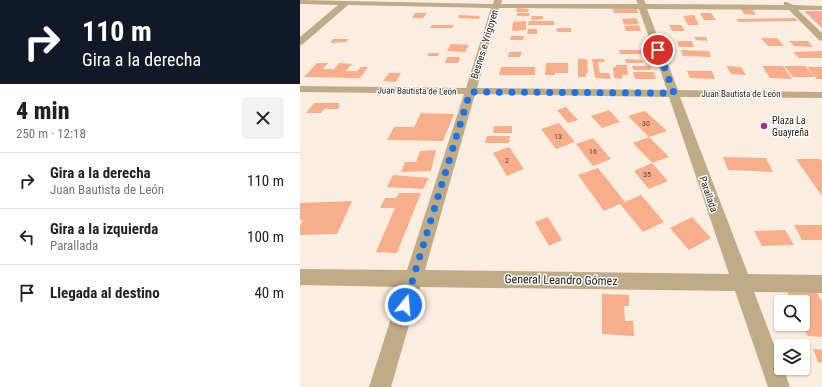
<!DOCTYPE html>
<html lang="es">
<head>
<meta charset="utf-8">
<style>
  :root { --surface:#fff; --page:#f2f2f2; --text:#202124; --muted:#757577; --line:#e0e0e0 }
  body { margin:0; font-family:"Roboto Condensed",sans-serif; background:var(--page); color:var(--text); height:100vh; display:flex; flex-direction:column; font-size:15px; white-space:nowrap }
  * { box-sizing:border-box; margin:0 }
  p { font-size:13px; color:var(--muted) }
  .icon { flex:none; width:22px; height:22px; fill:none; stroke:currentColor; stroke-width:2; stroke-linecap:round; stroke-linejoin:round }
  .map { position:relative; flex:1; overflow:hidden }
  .drawer { display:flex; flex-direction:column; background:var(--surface); width:300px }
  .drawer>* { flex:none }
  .top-card { background:#111827; color:#fff; overflow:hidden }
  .buttons { position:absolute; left:474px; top:295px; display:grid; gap:8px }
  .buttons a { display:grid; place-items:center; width:36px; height:36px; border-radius:4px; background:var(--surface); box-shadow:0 1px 3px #0004; font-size:20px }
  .pin { position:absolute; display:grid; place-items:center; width:34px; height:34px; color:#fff; margin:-17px; border:2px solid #fff; border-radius:50%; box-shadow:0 1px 4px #0007 }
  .me { position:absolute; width:44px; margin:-22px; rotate:17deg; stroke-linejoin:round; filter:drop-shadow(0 0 3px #0008) }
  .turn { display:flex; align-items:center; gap:14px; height:84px; padding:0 16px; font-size:18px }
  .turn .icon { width:52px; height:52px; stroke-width:2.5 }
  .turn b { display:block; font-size:28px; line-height:34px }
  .round { display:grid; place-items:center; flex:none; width:42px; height:42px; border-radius:4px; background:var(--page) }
  .head { display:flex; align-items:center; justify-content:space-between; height:68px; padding:0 16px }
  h1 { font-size:24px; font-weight:800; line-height:30px }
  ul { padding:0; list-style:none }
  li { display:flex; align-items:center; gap:12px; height:56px; padding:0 16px; border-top:1px solid var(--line) }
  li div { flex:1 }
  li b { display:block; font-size:15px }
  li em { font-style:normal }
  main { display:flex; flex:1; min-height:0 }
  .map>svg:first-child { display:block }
</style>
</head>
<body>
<main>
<section class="drawer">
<div class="top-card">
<div class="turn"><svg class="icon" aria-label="right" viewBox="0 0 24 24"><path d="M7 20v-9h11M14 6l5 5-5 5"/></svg><div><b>110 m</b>Gira a la derecha</div></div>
</div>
<div class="head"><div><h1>4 min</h1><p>250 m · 12:18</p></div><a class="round"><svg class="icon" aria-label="close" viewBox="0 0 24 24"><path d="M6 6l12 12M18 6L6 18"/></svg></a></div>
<ul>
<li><svg class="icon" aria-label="right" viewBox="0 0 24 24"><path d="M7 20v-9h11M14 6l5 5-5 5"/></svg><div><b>Gira a la derecha</b><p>Juan Bautista de León</p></div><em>110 m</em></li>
<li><svg class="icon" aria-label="left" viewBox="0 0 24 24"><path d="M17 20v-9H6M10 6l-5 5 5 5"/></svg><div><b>Gira a la izquierda</b><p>Parallada</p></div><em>100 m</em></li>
<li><svg class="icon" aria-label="arrive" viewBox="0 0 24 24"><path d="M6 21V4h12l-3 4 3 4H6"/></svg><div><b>Llegada al destino</b></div><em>40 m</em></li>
</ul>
</section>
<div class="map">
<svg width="522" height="387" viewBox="0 0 522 387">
  <rect width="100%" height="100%" fill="#fcede1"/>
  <!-- green -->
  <path fill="#f7a79c" d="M 504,11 L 522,11 L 522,28 Z"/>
  <!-- building -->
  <g fill="#f8ae8a">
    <path d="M 217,8 L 229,9 L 228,12 L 216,12 Z"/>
    <path d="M 440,8 L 451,8 L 456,15 L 444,14 Z"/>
    <path d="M 313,9 L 337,9 L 338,13 L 314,13 Z"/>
    <path d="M 115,13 L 127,13 L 123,18 L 112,18 Z"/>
    <path d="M 217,13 L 230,13 L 229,16 L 217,16 Z"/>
    <path d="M 400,13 L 411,13 L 416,20 L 404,20 Z"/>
    <path d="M 159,15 L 180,16 L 179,19 L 158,18 Z"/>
    <path d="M 394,15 L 399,25 L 388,25 L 383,16 Z"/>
    <path d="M 232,16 L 243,16 L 243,19 L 231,20 Z"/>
    <path d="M 336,18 L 339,24 L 324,25 L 322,19 Z"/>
    <path d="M 495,18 L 498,21 L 439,22 L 436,19 Z"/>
    <path d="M 226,21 L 226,30 L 212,31 L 213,22 Z"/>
    <path d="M 229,21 L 254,21 L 254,25 L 228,25 Z"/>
    <path d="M 132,25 L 154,25 L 152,28 L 130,28 Z"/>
    <path d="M 339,25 L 341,31 L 326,31 L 324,26 Z"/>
    <path d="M 369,25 L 381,25 L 385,31 L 372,31 Z"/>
    <rect x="257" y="28" width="14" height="4"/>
    <path d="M 228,29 L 237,29 L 237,34 L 227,34 Z"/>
    <path d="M 211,36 L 224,36 L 223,40 L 210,40 Z"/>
    <path d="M 394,37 L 406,37 L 408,41 L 396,40 Z"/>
    <path d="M 461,38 L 477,38 L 484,46 L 468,46 Z"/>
    <path d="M 33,39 L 49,39 L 46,42 L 30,43 Z"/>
    <path d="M 377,41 L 392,41 L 394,47 L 379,47 Z"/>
    <path d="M 489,41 L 508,41 L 513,47 L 494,46 Z"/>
    <path d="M 151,44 L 169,45 L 165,52 L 147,51 Z"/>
    <path d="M 319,50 L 346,50 L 347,54 L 320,54 Z"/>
    <path d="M 381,50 L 409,51 L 411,57 L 383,56 Z"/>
    <path d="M 522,51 L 522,58 L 499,58 L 493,52 Z"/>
    <path d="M 209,52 L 222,52 L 220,57 L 208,57 Z"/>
    <path d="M 129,53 L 139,53 L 138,56 L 127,56 Z"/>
    <path d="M 147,57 L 160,57 L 158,63 L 145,63 Z"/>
    <path d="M 278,59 L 287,59 L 288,73 L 286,73 L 286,77 L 278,77 Z"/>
    <path d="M 292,59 L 304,59 L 305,62 L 298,62 L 300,73 L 309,73 L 311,79 L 295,78 Z"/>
    <path d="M 325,59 L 342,60 L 343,63 L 326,63 Z"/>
    <path d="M 17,63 L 28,63 L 23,69 L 34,69 L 39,63 L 52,64 L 46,71 L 57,71 L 61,67 L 68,67 L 60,78 L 4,77 Z"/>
    <path d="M 246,63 L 268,63 L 268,73 L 255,73 L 255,75 L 245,75 Z"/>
    <path d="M 316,65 L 327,65 L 328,75 L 322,75 L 322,79 L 314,78 L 313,67 L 316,67 Z"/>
    <path d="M 332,66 L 350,66 L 351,70 L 333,70 Z"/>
    <path d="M 426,66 L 441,67 L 446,75 L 431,74 Z"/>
    <path d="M 462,66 L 483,66 L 492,79 L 470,78 Z"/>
    <path d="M 484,66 L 505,66 L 515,77 L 493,77 Z"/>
    <path d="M 201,67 L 235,67 L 235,75 L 199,75 Z"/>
    <path d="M 507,67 L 522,67 L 522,79 L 517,79 Z"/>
    <path d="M 387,71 L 412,71 L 415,79 L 390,78 Z"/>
    <path d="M 333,72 L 354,72 L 356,79 L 335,79 Z"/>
    <path d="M 89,73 L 101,73 L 96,82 L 83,81 Z"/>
    <path d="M 14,103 L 39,103 L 39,109 L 24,109 L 21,113 L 6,113 Z"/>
    <path d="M 266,107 L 278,120 L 268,123 L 257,110 Z"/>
    <path d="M 309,110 L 320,122 L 302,128 L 291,116 Z"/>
    <path d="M 345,111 L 367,131 L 349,137 L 328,116 Z"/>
    <path d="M 121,113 L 154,114 L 143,141 L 87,140 L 94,127 L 114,127 Z"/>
    <path d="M 259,123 L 275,142 L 256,149 L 241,129 Z"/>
    <path d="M 194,126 L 212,126 L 212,133 L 193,133 Z"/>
    <path d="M 187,136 L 210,136 L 209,143 L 185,143 Z"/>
    <path d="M 349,137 L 369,157 L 352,163 L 333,143 Z"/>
    <path d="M 293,138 L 311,159 L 293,166 L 276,144 Z"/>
    <path d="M 209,147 L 224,169 L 207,176 L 193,153 Z"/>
    <path d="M 136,150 L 131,171 L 101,172 L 105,162 L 116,162 L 120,151 Z"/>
    <path d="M 423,157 L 466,158 L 473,172 L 428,170 Z"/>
    <path d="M 496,159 L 520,159 L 522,161 L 522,196 Z"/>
    <path d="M 352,163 L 368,181 L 349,189 L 334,171 Z"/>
    <path d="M 298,168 L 325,202 L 341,195 L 364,222 L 343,232 L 320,204 L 304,211 L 278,175 Z"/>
    <path d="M 93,175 L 129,178 L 123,189 L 87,187 Z"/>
    <path d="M 99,193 L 121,193 L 97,253 L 76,252 L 95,208 L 80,208 L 85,198 L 96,198 Z"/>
    <path d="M 52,201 L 37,234 L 0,235 L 0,226 L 3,220 L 0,220 L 0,203 Z"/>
    <path d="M 248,217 L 262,240 L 249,246 L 235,222 Z"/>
    <path d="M 392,217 L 411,238 L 389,250 L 370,228 Z"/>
    <path d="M 494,225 L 522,225 L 522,240 L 502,240 Z"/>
    <path d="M 485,230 L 494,245 L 462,246 L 454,231 Z"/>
    <path d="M 487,291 L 517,292 L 522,302 L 522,337 L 508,336 L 502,324 L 503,302 L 492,302 Z"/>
    <path d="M 302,294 L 329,295 L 329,306 L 324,306 L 325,321 L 333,321 L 334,336 L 302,334 Z"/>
    <path d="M 513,349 L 522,350 L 522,363 L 518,362 Z"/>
  </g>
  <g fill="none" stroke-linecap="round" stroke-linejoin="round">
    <!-- minor -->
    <path fill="#bfab85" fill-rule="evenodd" d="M 0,0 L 193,4 L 194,0 L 202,0 L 201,4 L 338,4 L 336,0 L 344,0 L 346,4 L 484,5 L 484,2 L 487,2 L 493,5 L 522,6 L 522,10 L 498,10 L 522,33 L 522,41 L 519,40 L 489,10 L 347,9 L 378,90 L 522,92 L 522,98 L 380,97 L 448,274 L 522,275 L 522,293 L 454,292 L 481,363 L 481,368 L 483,368 L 490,387 L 468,387 L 435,291 L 120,287 L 91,387 L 69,387 L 101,287 L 0,285 L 0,269 L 107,270 L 164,94 L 0,92 L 0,86 L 166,88 L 191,8 L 48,5 L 3,44 L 0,45 L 0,37 L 38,5 L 0,4 ZM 199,8 L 339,9 L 367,90 L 177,88 ZM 175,94 L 369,97 L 429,274 L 125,270 Z"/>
  </g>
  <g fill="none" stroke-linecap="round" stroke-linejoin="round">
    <!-- route -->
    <path stroke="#1a73e8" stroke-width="7" stroke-dasharray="0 12.6" d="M 105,305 L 170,92 L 374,93 L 358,50"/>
  </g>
  <!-- markers -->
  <circle fill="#9e3090" stroke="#fdfdfd" stroke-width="1.5" cx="464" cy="126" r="4"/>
  <g text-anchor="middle" stroke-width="3" stroke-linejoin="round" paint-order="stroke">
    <!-- number labels -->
    <g font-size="8" fill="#594032">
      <text x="346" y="126">30</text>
      <text x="258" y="139">13</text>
      <text x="293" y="154">16</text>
      <text x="207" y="163">2</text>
      <text x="347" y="177">35</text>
    </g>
    <!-- far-street labels -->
    <g font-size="9" fill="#241c14" stroke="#fdfdfd">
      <text transform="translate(117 91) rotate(1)" y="3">Juan Bautista de León</text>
      <text x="441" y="97">Juan Bautista de León</text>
    </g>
    <!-- street labels -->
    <g font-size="10" fill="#241c14" stroke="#fdfdfd">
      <text transform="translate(184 44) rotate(-73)" y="4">Besnes e Yrigoyen</text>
      <text transform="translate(409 194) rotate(71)" y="4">Parallada</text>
    </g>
    <!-- poi labels -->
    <g font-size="10" fill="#241c14" stroke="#fdfdfd" text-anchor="start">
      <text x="472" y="124">Plaza La<tspan x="472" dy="12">Guayreña</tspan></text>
    </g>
    <!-- near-street labels -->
    <g font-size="12" fill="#241c14" stroke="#fdfdfd">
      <text transform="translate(261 280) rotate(1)" y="4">General Leandro Gómez</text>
    </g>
  </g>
</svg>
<div class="buttons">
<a><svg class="icon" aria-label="search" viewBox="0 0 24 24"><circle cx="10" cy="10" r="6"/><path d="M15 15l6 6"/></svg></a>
<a><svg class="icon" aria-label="layers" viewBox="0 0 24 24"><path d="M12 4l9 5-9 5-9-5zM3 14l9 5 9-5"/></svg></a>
</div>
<div class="pin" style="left:358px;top:50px;background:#d93025"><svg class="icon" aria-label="arrive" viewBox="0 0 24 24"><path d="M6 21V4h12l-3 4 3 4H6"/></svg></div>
<svg class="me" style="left:105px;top:305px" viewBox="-20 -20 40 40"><circle r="17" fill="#1a73e8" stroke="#fff" stroke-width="3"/><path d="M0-11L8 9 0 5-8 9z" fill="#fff"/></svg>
</div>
</main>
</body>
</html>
